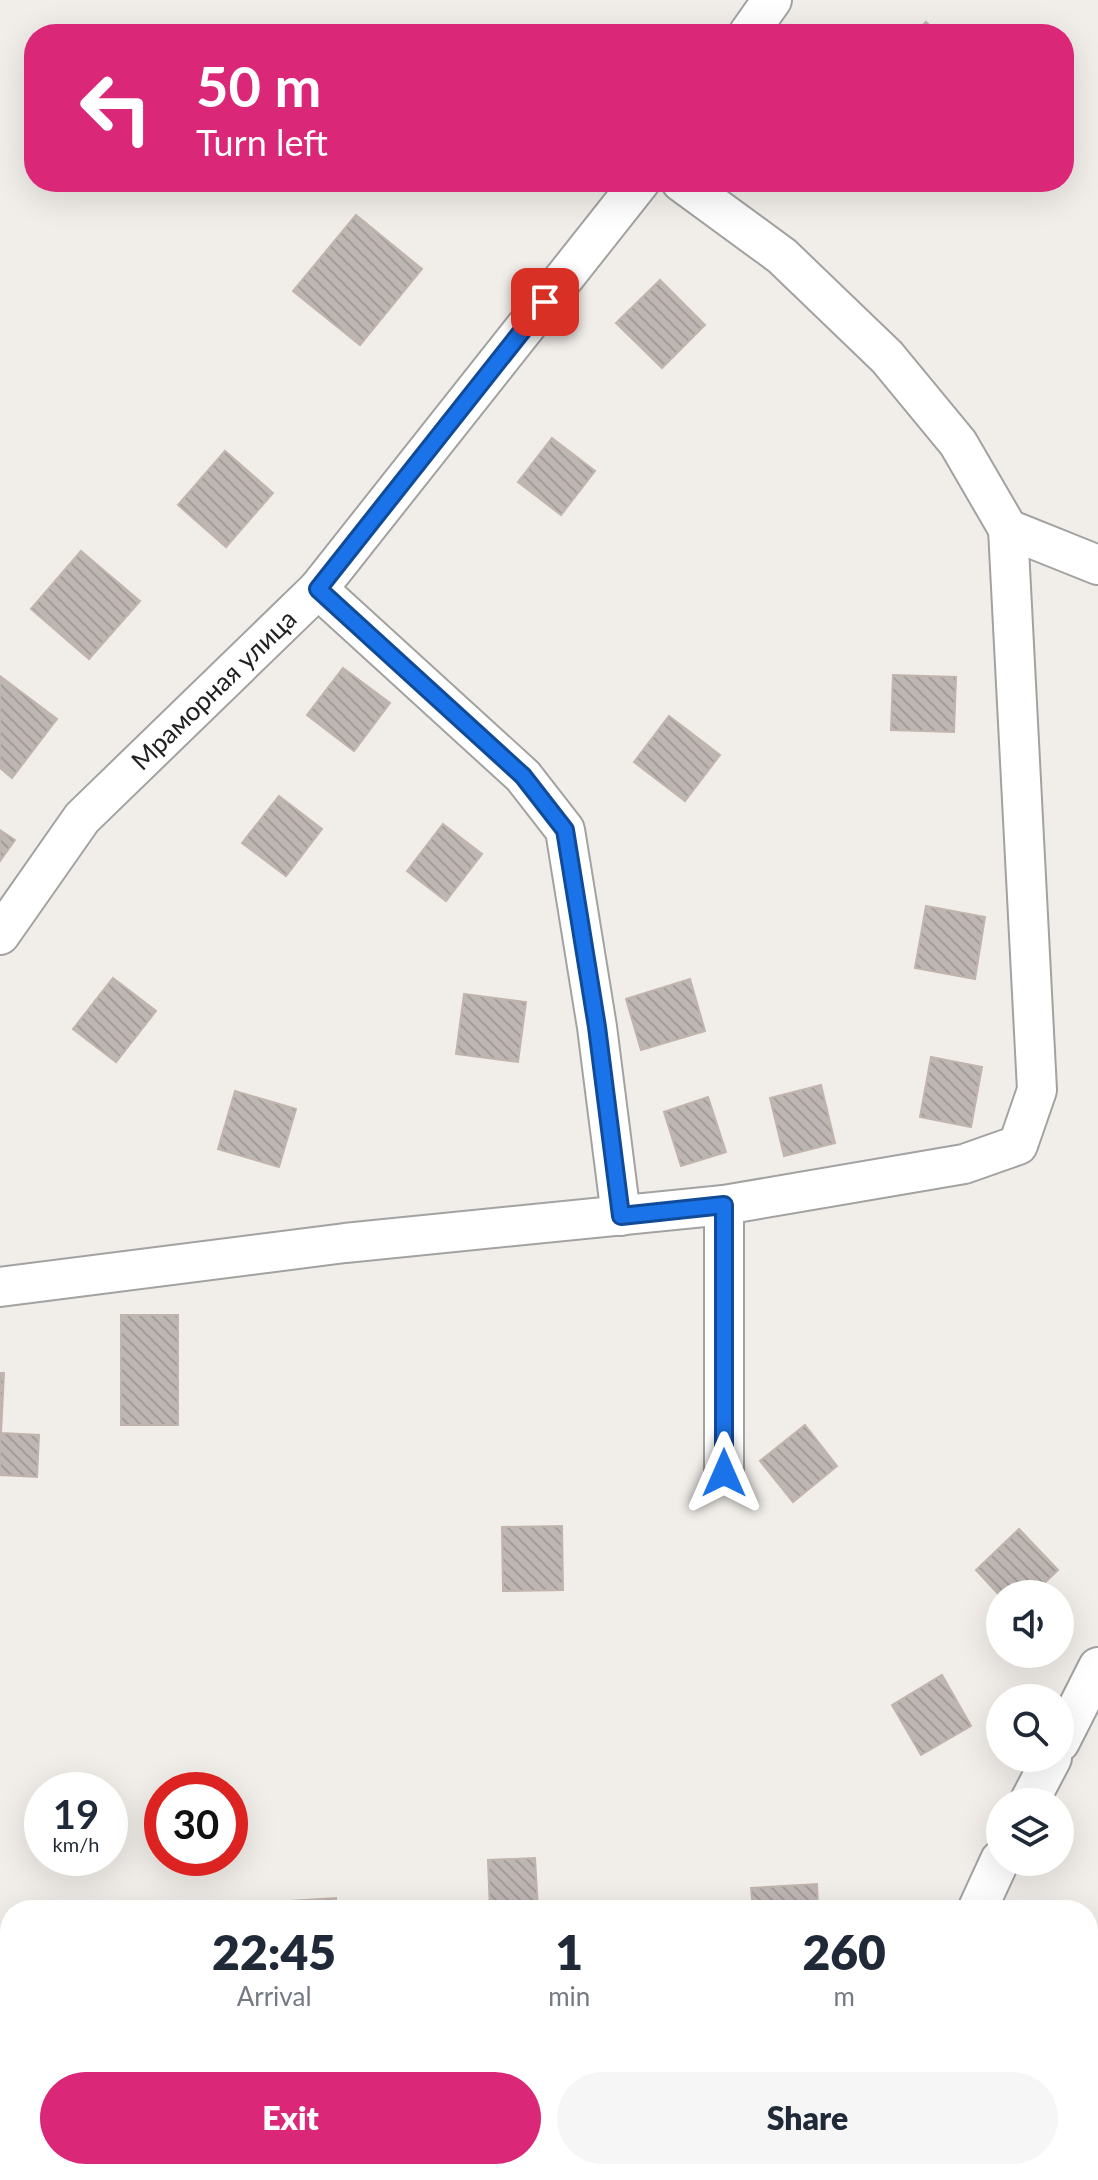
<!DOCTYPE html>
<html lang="en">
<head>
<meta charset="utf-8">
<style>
  :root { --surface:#fff; --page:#f6f6f7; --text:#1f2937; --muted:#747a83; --accent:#db2777 }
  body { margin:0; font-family:Lato,sans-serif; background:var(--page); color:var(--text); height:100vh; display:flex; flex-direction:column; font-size:30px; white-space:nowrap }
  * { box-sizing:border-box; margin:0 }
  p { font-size:26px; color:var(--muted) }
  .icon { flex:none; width:44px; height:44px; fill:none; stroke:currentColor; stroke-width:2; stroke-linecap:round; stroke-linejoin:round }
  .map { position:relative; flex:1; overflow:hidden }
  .panel { position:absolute; left:0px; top:1900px; width:1098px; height:280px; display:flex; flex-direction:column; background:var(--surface); border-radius:32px 32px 0 0; box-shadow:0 8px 32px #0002 }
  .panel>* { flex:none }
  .guide { position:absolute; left:24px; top:24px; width:1050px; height:168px; border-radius:32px; box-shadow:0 8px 32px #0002; background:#db2777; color:#fff; overflow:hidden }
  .buttons { position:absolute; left:986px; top:1580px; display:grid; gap:16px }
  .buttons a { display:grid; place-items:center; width:88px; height:88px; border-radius:50%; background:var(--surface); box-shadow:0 8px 32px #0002; font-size:40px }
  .speed { position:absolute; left:24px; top:1772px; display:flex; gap:16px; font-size:40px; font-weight:700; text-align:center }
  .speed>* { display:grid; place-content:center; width:104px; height:104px; border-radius:50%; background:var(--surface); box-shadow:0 8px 32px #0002; line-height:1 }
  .speed small { font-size:20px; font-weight:400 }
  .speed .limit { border:12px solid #d22; background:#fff; color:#111 }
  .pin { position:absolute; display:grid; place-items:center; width:68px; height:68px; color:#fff; margin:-34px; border-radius:16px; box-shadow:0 4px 12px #0006 }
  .me { position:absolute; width:88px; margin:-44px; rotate:0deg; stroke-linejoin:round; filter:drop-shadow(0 0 6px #0008) }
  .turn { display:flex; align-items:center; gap:28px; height:168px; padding:0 40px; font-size:36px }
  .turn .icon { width:104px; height:104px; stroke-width:2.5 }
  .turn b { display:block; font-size:56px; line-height:68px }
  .eta { display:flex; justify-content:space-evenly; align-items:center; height:136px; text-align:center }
  .eta b { font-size:48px; font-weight:800; line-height:56px }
  .cta { display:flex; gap:16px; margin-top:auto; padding:16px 40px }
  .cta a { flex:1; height:92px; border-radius:48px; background:var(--accent); color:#fff; font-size:32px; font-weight:800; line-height:92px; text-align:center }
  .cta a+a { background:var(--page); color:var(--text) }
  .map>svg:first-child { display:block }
</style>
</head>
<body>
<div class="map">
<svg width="1098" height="2180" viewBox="0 0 1098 2180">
  <defs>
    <pattern id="park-dots" width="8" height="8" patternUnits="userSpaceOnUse" patternTransform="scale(2)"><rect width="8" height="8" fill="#cbf6cb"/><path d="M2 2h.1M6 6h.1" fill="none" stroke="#aed3ae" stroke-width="1.8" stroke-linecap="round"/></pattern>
    <pattern id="building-back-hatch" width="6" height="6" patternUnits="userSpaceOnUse" patternTransform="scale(2)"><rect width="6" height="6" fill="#beb6b2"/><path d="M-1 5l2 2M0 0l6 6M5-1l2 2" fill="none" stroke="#a39c99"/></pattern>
  </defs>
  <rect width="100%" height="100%" fill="#f1ede9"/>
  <!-- park -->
  <path fill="url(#park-dots)" d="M 0,2086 L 10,2086 L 10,2170 L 846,2170 L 844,2180 L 10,2180 L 0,2156 Z"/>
  <!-- building -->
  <g fill="url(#building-back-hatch)" stroke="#c1b4ac" stroke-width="2">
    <path d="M 926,22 L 939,34 L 914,34 Z"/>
    <path d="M 356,215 L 422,269 L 360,345 L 293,291 Z"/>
    <path d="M 660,280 L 705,325 L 662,368 L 616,323 Z"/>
    <path d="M 552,438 L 595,471 L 561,515 L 518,482 Z"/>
    <path d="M 225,451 L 273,493 L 226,547 L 178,505 Z"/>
    <path d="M 81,551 L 140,601 L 89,659 L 31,609 Z"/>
    <path d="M 343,668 L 390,703 L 354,751 L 307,715 Z"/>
    <path d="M 893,675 L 956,677 L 954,732 L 891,730 Z"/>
    <path d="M 0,676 L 57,719 L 12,778 L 0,768 Z"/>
    <path d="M 669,716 L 720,755 L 685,801 L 634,762 Z"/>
    <path d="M 279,796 L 322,829 L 286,876 L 242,843 Z"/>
    <path d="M 443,824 L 482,854 L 446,901 L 407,871 Z"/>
    <path d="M 0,830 L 15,840 L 0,861 Z"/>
    <path d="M 926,906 L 985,917 L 975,979 L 915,968 Z"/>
    <path d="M 113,978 L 156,1011 L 116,1062 L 73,1029 Z"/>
    <path d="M 690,979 L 705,1031 L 641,1050 L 626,999 Z"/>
    <path d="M 464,994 L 526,1002 L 518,1062 L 456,1054 Z"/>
    <path d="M 931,1057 L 982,1067 L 971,1127 L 920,1117 Z"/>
    <path d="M 821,1085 L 835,1143 L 784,1156 L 770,1098 Z"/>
    <path d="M 235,1091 L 296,1109 L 279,1167 L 218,1149 Z"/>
    <path d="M 708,1097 L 726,1152 L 681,1166 L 664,1112 Z"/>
    <rect x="121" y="1315" width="57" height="110"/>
    <path d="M 0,1373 L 4,1373 L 1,1433 L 39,1435 L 37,1477 L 0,1475 Z"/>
    <path d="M 805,1425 L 837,1466 L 793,1502 L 760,1461 Z"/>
    <path d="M 562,1526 L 563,1590 L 503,1591 L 502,1527 Z"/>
    <path d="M 1019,1529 L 1058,1570 L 1033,1594 L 1000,1596 L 976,1570 Z"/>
    <path d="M 942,1675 L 971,1726 L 921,1755 L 892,1705 Z"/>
    <path d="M 535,1858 L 538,1910 L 490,1910 L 488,1860 Z"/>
    <path d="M 817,1884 L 818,1910 L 753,1910 L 751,1888 Z"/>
    <path d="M 336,1898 L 337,1910 L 274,1910 L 274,1902 Z"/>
  </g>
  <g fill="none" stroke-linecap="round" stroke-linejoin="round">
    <!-- street casing -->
    <g stroke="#a2a2a2" stroke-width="42">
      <g id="street">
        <path d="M 748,34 L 772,0"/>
        <path d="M 681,182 L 782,256 L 887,357 L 958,443 L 1008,529 L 1098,565"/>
        <path d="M 318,589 L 523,776 L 565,830 L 597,1027 L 621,1216"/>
        <path d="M 0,935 L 82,818 L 318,589 L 640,182"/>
        <path d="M 0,1287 L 345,1243 L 724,1205 L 964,1164 L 1018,1145 L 1037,1090 L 1008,529"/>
        <path d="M 724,1473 L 724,1205"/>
        <path d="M 1060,1742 L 1098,1667"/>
        <path d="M 1029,1802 L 1052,1758"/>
        <path d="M 977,1910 L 1000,1860"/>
        <path d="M 1088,1984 L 1098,1983"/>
        <path d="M 0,2063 L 10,2063"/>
        <path d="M 0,2161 L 9,2180"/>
      </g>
    </g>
    <!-- street -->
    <use href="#street" stroke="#fff" stroke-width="38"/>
  </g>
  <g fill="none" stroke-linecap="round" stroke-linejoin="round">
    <!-- route casing -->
    <g stroke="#114b97" stroke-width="20">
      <path id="route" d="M 545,302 L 318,589 L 523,776 L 565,830 L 597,1027 L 621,1216 L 724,1205 L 724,1473"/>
    </g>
    <!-- route -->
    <use href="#route" stroke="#1a73e8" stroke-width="14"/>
  </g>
  <g text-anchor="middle" stroke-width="6" stroke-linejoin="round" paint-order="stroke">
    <!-- street labels -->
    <g font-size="26" fill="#212121" stroke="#fff">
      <text transform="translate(214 690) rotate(-44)" y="9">Мраморная улица</text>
    </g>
  </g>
</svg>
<div class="buttons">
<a><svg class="icon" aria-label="sound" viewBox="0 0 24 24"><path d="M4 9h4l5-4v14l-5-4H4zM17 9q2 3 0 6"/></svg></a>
<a><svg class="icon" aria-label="search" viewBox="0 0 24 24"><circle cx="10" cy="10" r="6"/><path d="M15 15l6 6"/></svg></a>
<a><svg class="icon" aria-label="layers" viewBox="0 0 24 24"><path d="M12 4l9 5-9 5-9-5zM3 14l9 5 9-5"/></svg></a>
</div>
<div class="speed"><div>19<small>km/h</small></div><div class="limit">30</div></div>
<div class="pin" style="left:545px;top:302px;background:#d93025"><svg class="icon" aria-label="arrive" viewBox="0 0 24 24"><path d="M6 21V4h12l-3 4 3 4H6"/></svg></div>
<svg class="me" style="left:724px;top:1473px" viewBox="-20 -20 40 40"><path d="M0-17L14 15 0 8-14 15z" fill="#1a73e8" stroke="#fff" stroke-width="4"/></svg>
<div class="guide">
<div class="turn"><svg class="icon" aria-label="left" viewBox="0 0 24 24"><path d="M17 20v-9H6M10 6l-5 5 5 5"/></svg><div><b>50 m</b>Turn left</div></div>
</div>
<section class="panel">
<div class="eta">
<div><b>22:45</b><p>Arrival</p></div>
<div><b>1</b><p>min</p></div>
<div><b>260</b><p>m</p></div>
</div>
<div class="cta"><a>Exit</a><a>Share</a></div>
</section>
</div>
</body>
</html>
